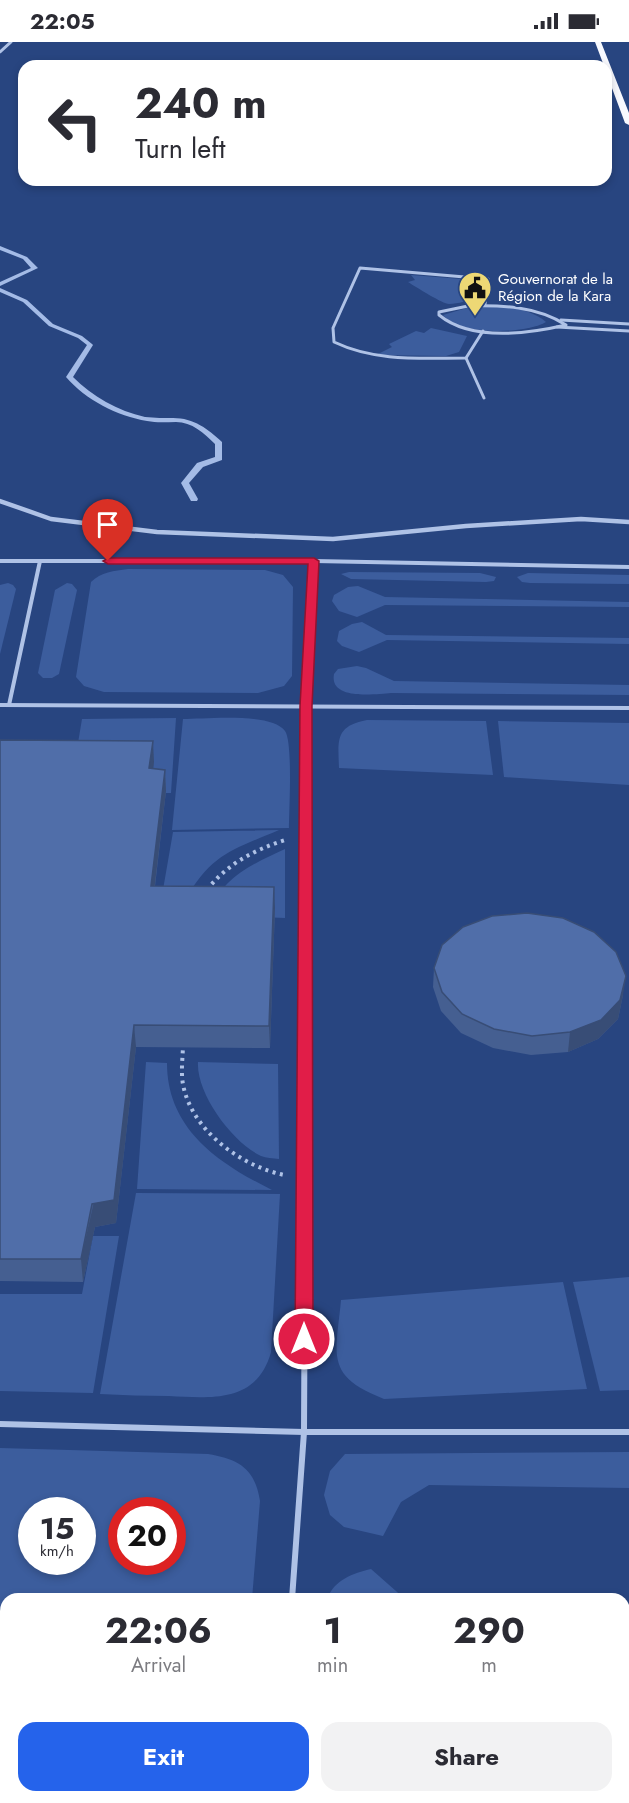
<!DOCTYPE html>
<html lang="en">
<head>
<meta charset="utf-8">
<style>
  :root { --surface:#fff; --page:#f2f2f3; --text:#2b2b33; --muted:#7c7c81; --accent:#2563eb }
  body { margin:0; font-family:Jost,sans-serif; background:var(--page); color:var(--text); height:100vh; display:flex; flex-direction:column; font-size:22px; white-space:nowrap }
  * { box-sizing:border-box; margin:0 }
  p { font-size:20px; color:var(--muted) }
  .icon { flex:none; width:33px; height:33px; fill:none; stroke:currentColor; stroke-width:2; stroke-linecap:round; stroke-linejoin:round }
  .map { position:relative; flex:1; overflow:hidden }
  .side { position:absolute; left:0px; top:1551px; width:630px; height:210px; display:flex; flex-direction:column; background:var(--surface); border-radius:18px 18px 0 0; box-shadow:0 3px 9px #0003 }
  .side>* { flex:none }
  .banner { position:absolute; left:18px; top:18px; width:594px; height:126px; border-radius:18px; box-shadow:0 3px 9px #0003; background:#fff; color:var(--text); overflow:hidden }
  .speed { position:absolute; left:18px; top:1455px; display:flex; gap:12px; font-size:30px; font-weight:700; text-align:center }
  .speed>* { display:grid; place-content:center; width:78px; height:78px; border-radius:50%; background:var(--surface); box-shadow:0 3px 9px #0003; line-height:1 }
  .speed small { font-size:15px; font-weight:400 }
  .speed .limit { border:9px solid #d22; background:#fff; color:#111 }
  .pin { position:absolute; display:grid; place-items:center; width:51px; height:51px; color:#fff; margin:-62px -26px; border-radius:50% 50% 50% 0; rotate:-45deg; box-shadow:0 0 6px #0007 }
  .pin .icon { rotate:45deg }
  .me { position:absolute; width:66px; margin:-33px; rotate:0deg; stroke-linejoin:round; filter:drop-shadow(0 0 4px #0008) }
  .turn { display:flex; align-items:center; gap:21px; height:126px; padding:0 18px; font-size:27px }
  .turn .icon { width:78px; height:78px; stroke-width:2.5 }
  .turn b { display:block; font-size:42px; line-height:51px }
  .eta { display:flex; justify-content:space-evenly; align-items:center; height:102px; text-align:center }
  .eta b { font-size:36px; font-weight:700; line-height:42px }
  .cta { display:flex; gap:12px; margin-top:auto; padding:12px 18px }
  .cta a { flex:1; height:69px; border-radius:18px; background:var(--accent); color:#fff; font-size:24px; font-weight:700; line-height:69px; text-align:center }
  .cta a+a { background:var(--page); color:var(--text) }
  .status { display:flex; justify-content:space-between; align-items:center; height:42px; padding:0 30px; background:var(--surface); direction:ltr }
  .status svg { height:16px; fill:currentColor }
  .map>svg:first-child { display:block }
</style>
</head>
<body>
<div class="status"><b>22:05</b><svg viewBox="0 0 49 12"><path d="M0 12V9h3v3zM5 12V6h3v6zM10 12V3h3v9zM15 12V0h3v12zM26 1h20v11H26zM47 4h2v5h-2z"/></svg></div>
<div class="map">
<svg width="629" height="1761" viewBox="0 0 629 1761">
  <rect width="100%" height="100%" fill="#284580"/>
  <!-- green -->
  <g fill="#3c5d9d" fill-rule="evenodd">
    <path d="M 411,233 L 474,238 L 481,243 L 478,256 C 469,258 458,262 449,262 C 443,262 416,245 408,240 L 415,238 Z"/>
    <path d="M 470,265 C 495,264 526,263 546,280 C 525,292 460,294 443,273 Z"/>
    <path d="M 431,286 L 467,294 L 459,310 L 446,314 L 376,313 L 392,305 L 389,302 L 416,289 L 424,291 Z"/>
    <path d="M 128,527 L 265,528 L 283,533 L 293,545 L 292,634 L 284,644 L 258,651 L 104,650 L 84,644 L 76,635 L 91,540 C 101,530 114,529 128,527 Z"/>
    <path d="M 349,530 L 480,531 L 496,535 L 494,539 L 486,540 L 351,537 L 341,532 Z"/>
    <path d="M 528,531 L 629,533 L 629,542 L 530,541 L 522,540 L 517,535 Z"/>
    <path d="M 8,541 L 13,543 L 16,547 L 0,612 L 0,543 Z"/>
    <path d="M 67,541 L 72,542 L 77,548 L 59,632 L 52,636 L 43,636 L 38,631 L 55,548 Z"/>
    <path d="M 358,544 L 385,555 L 629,560 L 629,565 L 385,563 L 357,575 L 339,569 L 332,559 L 334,553 L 348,545 Z"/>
    <path d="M 362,580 L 386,593 L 629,596 L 629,602 L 387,598 L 359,610 L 342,604 L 337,599 L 339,589 L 352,582 Z"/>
    <path d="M 357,624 L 366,626 L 394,639 L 629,643 L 629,653 L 391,651 C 376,652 329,659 334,632 L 338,627 Z"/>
    <path d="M 176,676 L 171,751 L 162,751 L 150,746 L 154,720 L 75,719 L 82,677 Z"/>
    <path d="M 183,677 C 205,677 271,670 285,689 C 293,700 289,769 289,786 L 172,788 Z"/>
    <path d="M 367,678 L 486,679 L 493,733 L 339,726 C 338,698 335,684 367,678 Z"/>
    <path d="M 498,679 L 629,681 L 629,743 L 504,735 Z"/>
    <path d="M 279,788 C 230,809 213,811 184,859 L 160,865 L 173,790 Z"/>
    <path d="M 285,807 L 285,876 L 211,873 C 217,837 255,821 285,807 Z"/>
    <path d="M 146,1020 L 167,1021 C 167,1088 220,1122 272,1148 L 137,1147 Z"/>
    <path d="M 198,1020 L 278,1022 L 279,1117 C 273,1116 266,1116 261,1114 C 233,1101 196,1052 198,1020 Z"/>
    <path d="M 136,1151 L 280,1152 L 271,1310 C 257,1361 212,1356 169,1354 C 146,1354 123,1353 100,1352 Z"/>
    <path d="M 93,1194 L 119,1194 L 93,1351 L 0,1349 L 0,1252 L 82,1252 Z"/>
    <path d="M 629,1235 L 629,1348 L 600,1349 L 573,1240 Z"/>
    <path d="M 563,1240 L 587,1347 L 384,1357 C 324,1334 336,1313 341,1258 Z"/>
    <path d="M 0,1406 L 208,1412 C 238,1417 255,1426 260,1459 L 252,1557 L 6,1557 L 6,1755 L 238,1755 L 237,1761 L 0,1761 ZM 32,1468 L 82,1468 L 82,1520 L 32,1520 ZM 122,1468 L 172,1468 L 172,1520 L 122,1520 Z"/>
    <path d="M 629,1410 L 629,1446 L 429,1443 L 401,1460 L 383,1494 L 344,1485 L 330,1473 L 324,1453 L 330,1429 L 345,1412 Z"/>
    <path d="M 371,1527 L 405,1557 L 327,1557 C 334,1538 353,1531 371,1527 Z"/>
  </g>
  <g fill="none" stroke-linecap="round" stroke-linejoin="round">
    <!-- stream -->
    <g fill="#a4bbe6" fill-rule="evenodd">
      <path d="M 0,204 L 27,215 L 38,226 L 0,244 L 0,240 L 31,226 L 23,217 L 0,208 Z"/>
      <path d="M 0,246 L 27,258 L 53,282 L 82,294 L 92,302 L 93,303 L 73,335 C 92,354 118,369 145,375 C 155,376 164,376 173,376 C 194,376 208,387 222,400 L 222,418 L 203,425 L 189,441 L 198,457 L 197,459 L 191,459 L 181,441 L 197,421 L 215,415 L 215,402 C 204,391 192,380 176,380 C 166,380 157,381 147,379 C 117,374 86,358 66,335 L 87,303 L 78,296 L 49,284 L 23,260 L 0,250 Z"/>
    </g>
    <!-- path -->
    <g stroke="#afc2e6" stroke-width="4" stroke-dasharray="3 4.5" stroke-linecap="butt">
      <path d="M 207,848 C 227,822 254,808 285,798"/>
      <path d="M 183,1001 C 183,1016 180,1032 184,1047 C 195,1091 242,1124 284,1133"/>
    </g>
    <!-- service-far3 -->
    <g stroke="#afc2e6" stroke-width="3">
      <path d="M 468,264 C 501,263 537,264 566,283 C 527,292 472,300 439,273 L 439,270 Z"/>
      <path d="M 561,278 L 629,282"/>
      <path d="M 557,285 L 629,289"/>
      <path d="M 483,289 L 466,316 C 421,316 376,320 334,300 L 333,286 L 360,226 L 488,237 L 485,262"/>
      <path d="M 466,316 L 484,356"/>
    </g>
    <!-- service-far2 -->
    <g stroke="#afc2e6" stroke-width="4">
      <path d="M 0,519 L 314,519 L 629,525"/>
      <path d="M 0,663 L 629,666"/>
      <path d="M 9,663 L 40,519"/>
      <path d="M 306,770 L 306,664 L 314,519"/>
    </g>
    <!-- service-far1 -->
    <path stroke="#afc2e6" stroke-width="4.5" d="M 305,1200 L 306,769"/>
    <!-- service -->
    <g stroke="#afc2e6" stroke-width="6">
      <path d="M 0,1382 L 304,1390 L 629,1390"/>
      <path d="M 292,1557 L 304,1390 L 305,1198"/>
      <path d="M 278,1755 L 278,1761"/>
    </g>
    <!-- minor-far1 -->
    <path stroke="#afc2e6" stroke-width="3" d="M 0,10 L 11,0"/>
    <!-- minor -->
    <path stroke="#afc2e6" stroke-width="4.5" d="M 0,459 L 51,477 L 157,490 L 333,497 L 466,484 L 581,477 L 629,480"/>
    <!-- trunk -->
    <path fill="#f8f9fe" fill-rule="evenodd" d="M 595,0 L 601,0 L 629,71 L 629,83 L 625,81 L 606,30 L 606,24 L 604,24 Z"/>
  </g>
  <!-- wall -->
  <g fill="#455f91">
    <path d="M 0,698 L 154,720 L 153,726 L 165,728 L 166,749 L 155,844 L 275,866 L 270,1006 L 136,1005 L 116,1181 L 95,1185 L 83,1240 L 0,1239 Z"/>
    <path d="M 434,926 L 623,953 L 618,977 L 598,997 L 568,1010 L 531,1013 L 493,1006 L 461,991 L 441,969 L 433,945 Z"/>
  </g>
  <!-- shaded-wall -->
  <g fill="#384d76">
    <path d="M 153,699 L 154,720 L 150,746 L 149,726 Z"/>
    <path d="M 165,728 L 166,749 L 152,866 L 151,844 Z"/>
    <path d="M 274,845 L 275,866 L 270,1006 L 269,984 Z"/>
    <path d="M 626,934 L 623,953 L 618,977 L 598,997 L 568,1010 L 570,990 Z"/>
    <path d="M 134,983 L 136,1005 L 116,1181 L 95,1185 L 83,1240 L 81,1217 Z"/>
  </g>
  <!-- building -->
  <g fill="#506ea9" stroke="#384d76" stroke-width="1.5">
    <path d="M 0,698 L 153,699 L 149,726 L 165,728 L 151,844 L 274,845 L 269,984 L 134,983 L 114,1158 L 92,1162 L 81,1217 L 0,1217 Z"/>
    <path d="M 527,871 L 563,876 L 594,890 L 616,910 L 626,934 L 620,958 L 601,978 L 570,990 L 532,994 L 494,987 L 462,972 L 442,950 L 434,926 L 442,903 L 463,885 L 492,874 Z"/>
  </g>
  <!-- route -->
  <path fill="#e11d48" stroke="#92132f" stroke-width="1.5" d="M 314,516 L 319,519 L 312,664 L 313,1297 L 310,1302 L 304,1304 L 298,1302 L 295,1297 L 300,664 L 308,522 L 108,522 L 103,519 L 108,516 Z"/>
  <!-- icons -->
  <defs>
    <g id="civic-pin" transform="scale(1.725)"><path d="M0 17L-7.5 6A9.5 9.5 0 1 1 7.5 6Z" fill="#edd875" stroke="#284580"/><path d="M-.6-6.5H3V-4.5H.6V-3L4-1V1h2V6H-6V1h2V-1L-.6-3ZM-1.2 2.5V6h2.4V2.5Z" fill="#111"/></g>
  </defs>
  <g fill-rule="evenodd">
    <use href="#civic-pin" x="475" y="246"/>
  </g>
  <g text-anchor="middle" stroke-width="6" stroke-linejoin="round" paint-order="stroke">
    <!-- far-poi labels -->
    <g font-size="15" fill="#fff" stroke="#284580" text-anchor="start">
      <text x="498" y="242">Gouvernorat de la<tspan x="498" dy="17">Région de la Kara</tspan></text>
    </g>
  </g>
</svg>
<div class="speed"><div>15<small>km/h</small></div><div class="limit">20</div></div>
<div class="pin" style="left:108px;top:519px;background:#d93025"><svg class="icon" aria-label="arrive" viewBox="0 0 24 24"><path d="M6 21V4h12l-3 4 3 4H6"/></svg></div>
<svg class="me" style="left:304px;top:1297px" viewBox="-20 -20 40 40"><circle r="17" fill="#e11d48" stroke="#fff" stroke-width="3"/><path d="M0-11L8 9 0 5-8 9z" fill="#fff"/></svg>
<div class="banner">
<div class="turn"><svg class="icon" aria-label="left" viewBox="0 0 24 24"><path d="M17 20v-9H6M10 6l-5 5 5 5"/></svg><div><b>240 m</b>Turn left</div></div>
</div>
<section class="side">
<div class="eta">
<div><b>22:06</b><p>Arrival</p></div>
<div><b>1</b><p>min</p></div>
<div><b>290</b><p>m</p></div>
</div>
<div class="cta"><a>Exit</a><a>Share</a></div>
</section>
</div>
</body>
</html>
